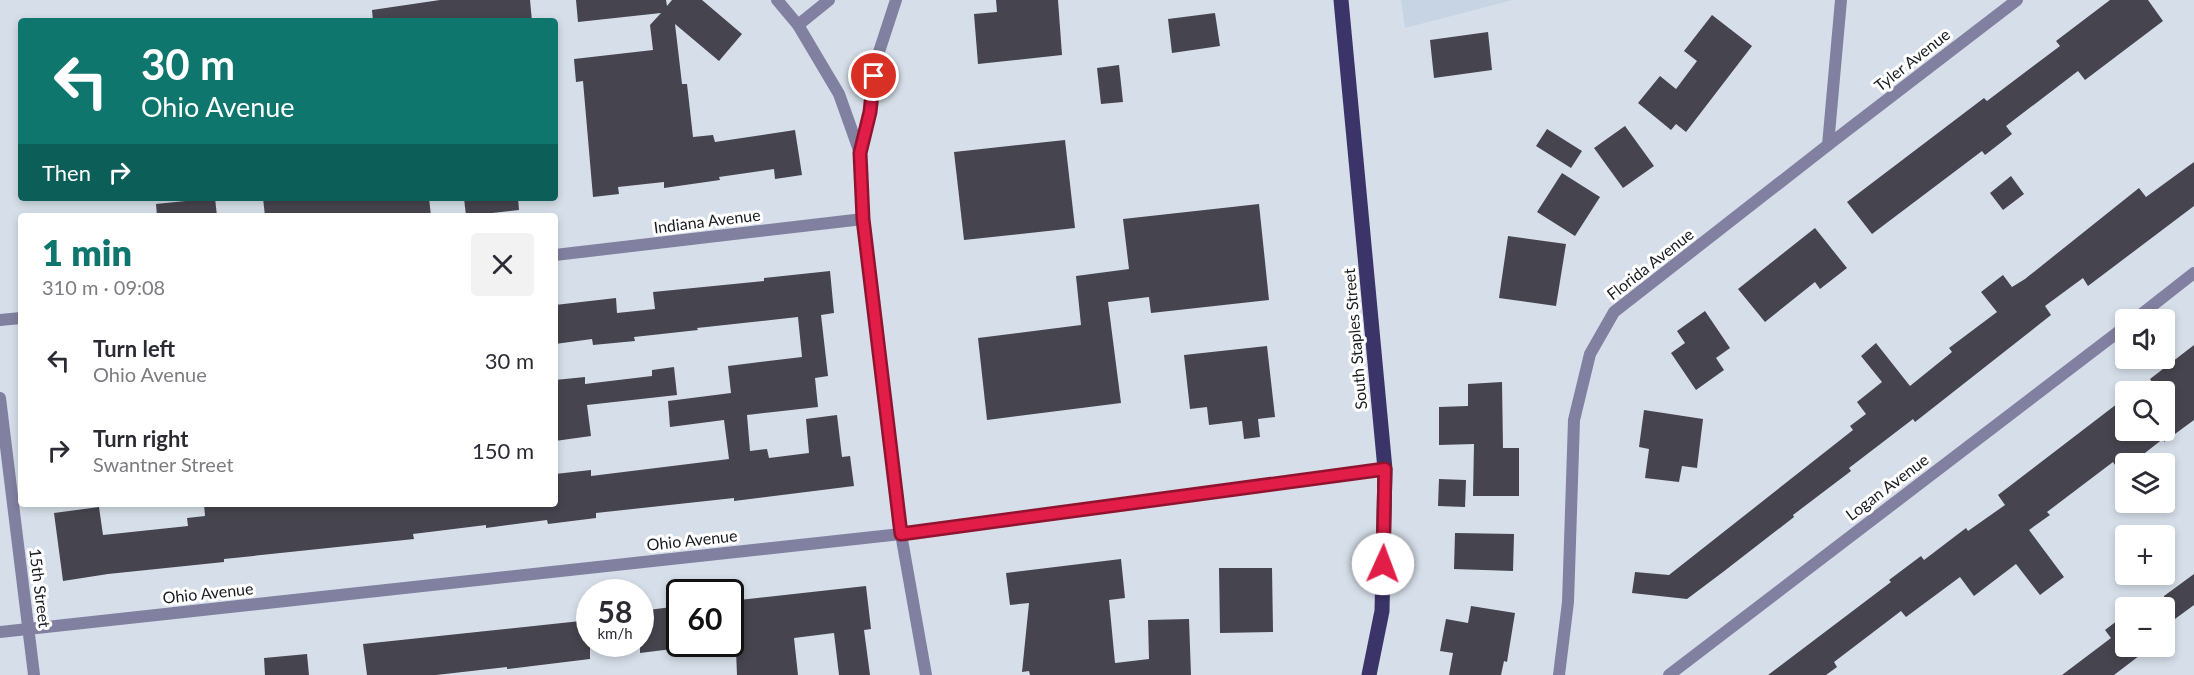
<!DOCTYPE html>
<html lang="en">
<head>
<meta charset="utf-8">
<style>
  :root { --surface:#fff; --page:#f2f2f3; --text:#2b2b33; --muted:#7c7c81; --accent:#0f766e }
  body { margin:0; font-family:Lato,sans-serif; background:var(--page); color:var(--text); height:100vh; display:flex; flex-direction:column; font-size:22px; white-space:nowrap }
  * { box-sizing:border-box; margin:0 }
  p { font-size:20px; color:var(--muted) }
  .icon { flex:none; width:33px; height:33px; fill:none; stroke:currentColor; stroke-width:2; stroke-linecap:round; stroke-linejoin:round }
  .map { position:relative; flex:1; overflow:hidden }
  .side { position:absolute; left:18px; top:213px; width:540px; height:294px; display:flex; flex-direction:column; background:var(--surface); border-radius:6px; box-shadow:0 3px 9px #0003 }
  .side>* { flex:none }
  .guide { position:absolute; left:18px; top:18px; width:540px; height:183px; border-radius:6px; box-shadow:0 3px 9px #0003; background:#0f766e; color:#fff; overflow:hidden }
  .tools { position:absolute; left:2115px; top:309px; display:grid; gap:12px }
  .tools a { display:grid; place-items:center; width:60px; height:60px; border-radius:6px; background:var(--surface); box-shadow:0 3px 9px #0003; font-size:30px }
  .speed { position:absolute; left:576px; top:579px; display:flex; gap:12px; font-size:30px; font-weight:700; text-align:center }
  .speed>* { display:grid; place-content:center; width:78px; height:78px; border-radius:50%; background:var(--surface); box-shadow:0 3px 9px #0003; line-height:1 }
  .speed small { font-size:15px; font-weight:400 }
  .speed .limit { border:3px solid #111; border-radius:9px; background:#fff; color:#111 }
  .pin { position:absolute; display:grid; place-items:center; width:51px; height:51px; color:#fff; margin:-26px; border:3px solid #fff; border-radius:50%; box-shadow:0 2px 6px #0007 }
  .me { position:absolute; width:66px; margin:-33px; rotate:2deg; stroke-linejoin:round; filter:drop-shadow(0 0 4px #0008) }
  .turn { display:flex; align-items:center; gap:21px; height:126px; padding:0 24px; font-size:27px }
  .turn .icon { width:78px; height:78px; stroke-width:2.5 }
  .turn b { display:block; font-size:42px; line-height:51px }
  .then { display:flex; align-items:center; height:57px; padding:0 24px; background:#0003; gap:12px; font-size:22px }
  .round { display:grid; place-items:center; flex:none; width:63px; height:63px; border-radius:6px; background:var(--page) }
  .headline { display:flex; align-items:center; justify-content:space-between; height:102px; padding:0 24px }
  h1 { font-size:36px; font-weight:800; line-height:45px; color:var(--accent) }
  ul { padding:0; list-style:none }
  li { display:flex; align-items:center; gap:18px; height:90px; padding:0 24px }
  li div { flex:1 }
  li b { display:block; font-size:22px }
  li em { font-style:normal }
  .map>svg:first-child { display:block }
</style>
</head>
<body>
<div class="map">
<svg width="2194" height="675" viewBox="0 0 2194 675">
  <rect width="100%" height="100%" fill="#d6dfe9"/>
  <!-- built -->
  <path fill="#c6d4e4" d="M 1401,0 L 1513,0 L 1405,28 Z"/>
  <!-- building -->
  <g fill="#46444e">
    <path d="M 440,0 L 530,0 L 532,21 L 373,21 L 372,10 Z"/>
    <path d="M 576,0 L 666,0 L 667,6 L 672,0 L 702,0 L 742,34 L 719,61 L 675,24 L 682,84 L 687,84 L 693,137 L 713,135 L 715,142 L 795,130 L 802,175 L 775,179 L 774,169 L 719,177 L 720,180 L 664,188 L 664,182 L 618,187 L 619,194 L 593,197 L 583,81 L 576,82 L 574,59 L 653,50 L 650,25 L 661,13 L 578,22 Z"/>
    <path d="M 996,0 L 1058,0 L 1062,55 L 978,64 L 974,14 L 997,12 Z"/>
    <path d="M 2110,0 L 2148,0 L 2163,21 L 2085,80 L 2078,71 L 2006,126 L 2012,134 L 1985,155 L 1982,151 L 1872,234 L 1847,202 L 1984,98 L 1987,101 L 2060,46 L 2056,41 Z"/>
    <path d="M 1215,13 L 1220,46 L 1172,53 L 1168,19 Z"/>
    <path d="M 1712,15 L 1752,46 L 1686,132 L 1676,124 L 1671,130 L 1638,103 L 1660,76 L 1676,89 L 1697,61 L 1684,51 Z"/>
    <path d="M 1488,32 L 1492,70 L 1434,78 L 1430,40 Z"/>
    <path d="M 1119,65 L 1123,102 L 1101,104 L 1097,68 Z"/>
    <path d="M 1625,126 L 1654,166 L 1623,188 L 1594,148 Z"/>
    <path d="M 1547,129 L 1582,151 L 1571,168 L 1536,146 Z"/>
    <path d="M 1065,140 L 1075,228 L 964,240 L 954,152 Z"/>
    <path d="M 2194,162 L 2194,206 L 2088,286 L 2083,278 L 2045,306 L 2051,315 L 1915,422 L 1913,419 L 1849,468 L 1851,471 L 1793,515 L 1794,517 L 1723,572 L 1687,599 L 1632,593 L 1635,572 L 1669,575 L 1853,430 L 1850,426 L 1866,414 L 1857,402 L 1882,382 L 1861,356 L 1876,343 L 1910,386 L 1952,352 L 1949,348 L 1997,312 L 1981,292 L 2003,275 L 2012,287 L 2025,279 L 2139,188 L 2146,197 Z"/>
    <path d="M 1562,173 L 1600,197 L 1575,236 L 1537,212 Z"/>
    <path d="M 2011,176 L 2024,194 L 2003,210 L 1990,193 Z"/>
    <path d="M 215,198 L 217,216 L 157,216 L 156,204 Z"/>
    <path d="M 263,198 L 429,198 L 431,216 L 265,216 Z"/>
    <path d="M 464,198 L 518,198 L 519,210 L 466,216 Z"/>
    <path d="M 1259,204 L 1269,300 L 1151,313 L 1149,297 L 1108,302 L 1121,403 L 987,420 L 978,338 L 1081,325 L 1076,276 L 1129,269 L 1123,219 Z"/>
    <path d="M 1815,228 L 1847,268 L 1820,289 L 1815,282 L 1765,322 L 1738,289 Z"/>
    <path d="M 1508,236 L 1566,244 L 1556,306 L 1499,298 Z"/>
    <path d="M 830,271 L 834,313 L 821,315 L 828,376 L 815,378 L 818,407 L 747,415 L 750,451 L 767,449 L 769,458 L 809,453 L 806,419 L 837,415 L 842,457 L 850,456 L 854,486 L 734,501 L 734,498 L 596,513 L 596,518 L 548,524 L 547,520 L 486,528 L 486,525 L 413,534 L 414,539 L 224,559 L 224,562 L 108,574 L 63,581 L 54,513 L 99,507 L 103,535 L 188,526 L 187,518 L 205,516 L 204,504 L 555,504 L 555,474 L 591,470 L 591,476 L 729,459 L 724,420 L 670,427 L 668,401 L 731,393 L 728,366 L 802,357 L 798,317 L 697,328 L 698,330 L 634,337 L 635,341 L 593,345 L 592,339 L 555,344 L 555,305 L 616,298 L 617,313 L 655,309 L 653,292 L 764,281 L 764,278 Z"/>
    <path d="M 1705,311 L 1730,348 L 1716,358 L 1724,370 L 1696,390 L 1671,353 L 1685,343 L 1677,331 Z"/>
    <path d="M 2194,345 L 2194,420 L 2164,442 L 2164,438 L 2131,464 L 2126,464 L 2126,468 L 2120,472 L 2113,462 L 2047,512 L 2050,515 L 2029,530 L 2064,577 L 2040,595 L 2016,564 L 1974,596 L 1960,577 L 1906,617 L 1901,611 L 1834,662 L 1837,667 L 1826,675 L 1768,675 L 1891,582 L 1889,580 L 1921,556 L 1924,560 L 1966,528 L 1968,531 L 2005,505 L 1998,495 L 2126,397 L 2126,430 L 2164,430 L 2164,392 L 2159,392 L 2150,379 Z"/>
    <path d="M 1267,346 L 1275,417 L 1258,419 L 1260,437 L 1244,439 L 1242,421 L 1209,425 L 1207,407 L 1190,409 L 1184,355 Z"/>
    <path d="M 674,367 L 677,395 L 587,405 L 591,436 L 555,441 L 555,380 L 585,377 L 585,384 L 652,376 L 652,370 Z"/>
    <path d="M 1502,382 L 1503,448 L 1519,448 L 1519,496 L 1473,496 L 1474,444 L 1439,445 L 1439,407 L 1468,406 L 1468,384 Z"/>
    <path d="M 1644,410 L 1703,419 L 1697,468 L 1682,466 L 1679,482 L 1645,478 L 1649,449 L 1639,447 Z"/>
    <path d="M 1439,479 L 1466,480 L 1465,507 L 1438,506 Z"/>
    <path d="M 1455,533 L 1514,534 L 1513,571 L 1454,569 Z"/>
    <path d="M 1121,559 L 1125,598 L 1109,600 L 1115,663 L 1149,659 L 1148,620 L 1189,619 L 1191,675 L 1030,675 L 1029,671 L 1022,672 L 1029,603 L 1010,605 L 1006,573 Z"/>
    <path d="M 1219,568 L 1272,568 L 1273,632 L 1220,633 Z"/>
    <path d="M 2194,574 L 2194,605 L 2164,627 L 2164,596 Z"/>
    <path d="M 866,586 L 871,629 L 864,630 L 870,675 L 839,675 L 834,633 L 794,638 L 798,675 L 737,675 L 736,651 L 730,651 L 730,601 Z"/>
    <path d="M 680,606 L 680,648 L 640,653 L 640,611 Z"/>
    <path d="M 1471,606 L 1515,613 L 1507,662 L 1504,661 L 1501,675 L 1449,675 L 1453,653 L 1440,651 L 1446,619 L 1468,623 Z"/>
    <path d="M 2126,614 L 2126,646 L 2152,646 L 2114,675 L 2062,675 L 2111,638 L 2105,630 Z"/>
    <path d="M 590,620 L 590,659 L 507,669 L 507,667 L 436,675 L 367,675 L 363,644 Z"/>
    <path d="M 307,654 L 309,675 L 265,675 L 264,658 Z"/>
  </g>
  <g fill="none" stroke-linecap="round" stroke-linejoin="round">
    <!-- minor -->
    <g stroke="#8280a0" stroke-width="12">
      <path d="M 777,0 L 798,25 L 839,94 L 860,153 L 863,219 L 901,534 L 926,675"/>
      <path d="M 798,25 L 829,0"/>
      <path d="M 1828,145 L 2017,0"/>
      <path d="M 860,152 L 870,112 L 877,58 L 896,0"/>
      <path d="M 555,255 L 863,219"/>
      <path d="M 0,320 L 21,318"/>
      <path d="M 2134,320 L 2194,273"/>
      <path d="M 0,398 L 34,675"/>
      <path d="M 0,632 L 901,534 L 1385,469"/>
      <path d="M 1559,675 L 1568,602 L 1574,420 L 1590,354 L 1614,312 L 1828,145 L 1841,0"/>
      <path d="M 1669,675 L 2126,326"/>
    </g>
    <!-- primary -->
    <path stroke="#3b3468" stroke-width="15" d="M 1341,0 L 1385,469 L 1382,611 L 1369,675"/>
  </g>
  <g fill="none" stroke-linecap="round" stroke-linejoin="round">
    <!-- route casing -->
    <g stroke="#92132f" stroke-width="15">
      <path id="route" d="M 874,76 L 870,112 L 860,153 L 863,219 L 901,534 L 1385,469 L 1383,564"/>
    </g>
    <!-- route -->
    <use href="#route" stroke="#e11d48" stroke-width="10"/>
  </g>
  <g text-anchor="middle" stroke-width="6" stroke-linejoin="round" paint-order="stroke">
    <!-- street labels -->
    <g font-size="16" fill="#191c1f" stroke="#fff">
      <text transform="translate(1912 60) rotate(-38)" y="6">Tyler Avenue</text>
      <text transform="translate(707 221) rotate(-7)" y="6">Indiana Avenue</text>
      <text transform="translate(1650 264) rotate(-38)" y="6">Florida Avenue</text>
      <text transform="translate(1355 339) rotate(-95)" y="6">South Staples Street</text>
      <text transform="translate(1887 487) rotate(-37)" y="6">Logan Avenue</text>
      <text transform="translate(692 540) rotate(-6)" y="6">Ohio Avenue</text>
      <text transform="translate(40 588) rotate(83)" y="6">15th Street</text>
      <text transform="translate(208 593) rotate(-6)" y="6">Ohio Avenue</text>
    </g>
  </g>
</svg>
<div class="tools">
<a><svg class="icon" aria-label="sound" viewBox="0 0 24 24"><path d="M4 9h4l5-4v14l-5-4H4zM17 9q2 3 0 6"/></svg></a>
<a><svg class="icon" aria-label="search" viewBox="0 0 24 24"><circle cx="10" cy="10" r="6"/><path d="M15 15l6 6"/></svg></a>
<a><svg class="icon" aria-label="layers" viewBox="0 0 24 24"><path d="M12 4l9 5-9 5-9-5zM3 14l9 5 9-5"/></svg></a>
<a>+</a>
<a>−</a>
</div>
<div class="speed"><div>58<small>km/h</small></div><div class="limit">60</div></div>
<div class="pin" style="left:874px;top:76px;background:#d93025"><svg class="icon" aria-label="arrive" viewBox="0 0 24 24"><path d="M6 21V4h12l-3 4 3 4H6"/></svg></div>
<svg class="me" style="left:1383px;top:564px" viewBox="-20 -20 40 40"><circle r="19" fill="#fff"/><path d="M0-13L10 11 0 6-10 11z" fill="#e11d48"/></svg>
<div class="guide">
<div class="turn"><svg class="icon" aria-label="left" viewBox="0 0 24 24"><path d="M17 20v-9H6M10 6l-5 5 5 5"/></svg><div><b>30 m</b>Ohio Avenue</div></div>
<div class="then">Then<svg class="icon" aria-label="right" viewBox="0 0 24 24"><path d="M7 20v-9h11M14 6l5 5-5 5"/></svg></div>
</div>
<section class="side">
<div class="headline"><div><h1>1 min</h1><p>310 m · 09:08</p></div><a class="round"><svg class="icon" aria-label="close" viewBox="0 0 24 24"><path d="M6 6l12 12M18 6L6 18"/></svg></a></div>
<ul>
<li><svg class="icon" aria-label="left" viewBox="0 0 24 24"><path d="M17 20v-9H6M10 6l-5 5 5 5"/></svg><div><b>Turn left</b><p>Ohio Avenue</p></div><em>30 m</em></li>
<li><svg class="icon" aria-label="right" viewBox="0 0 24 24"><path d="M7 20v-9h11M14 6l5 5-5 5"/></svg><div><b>Turn right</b><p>Swantner Street</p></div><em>150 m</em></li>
</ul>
</section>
</div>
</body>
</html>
